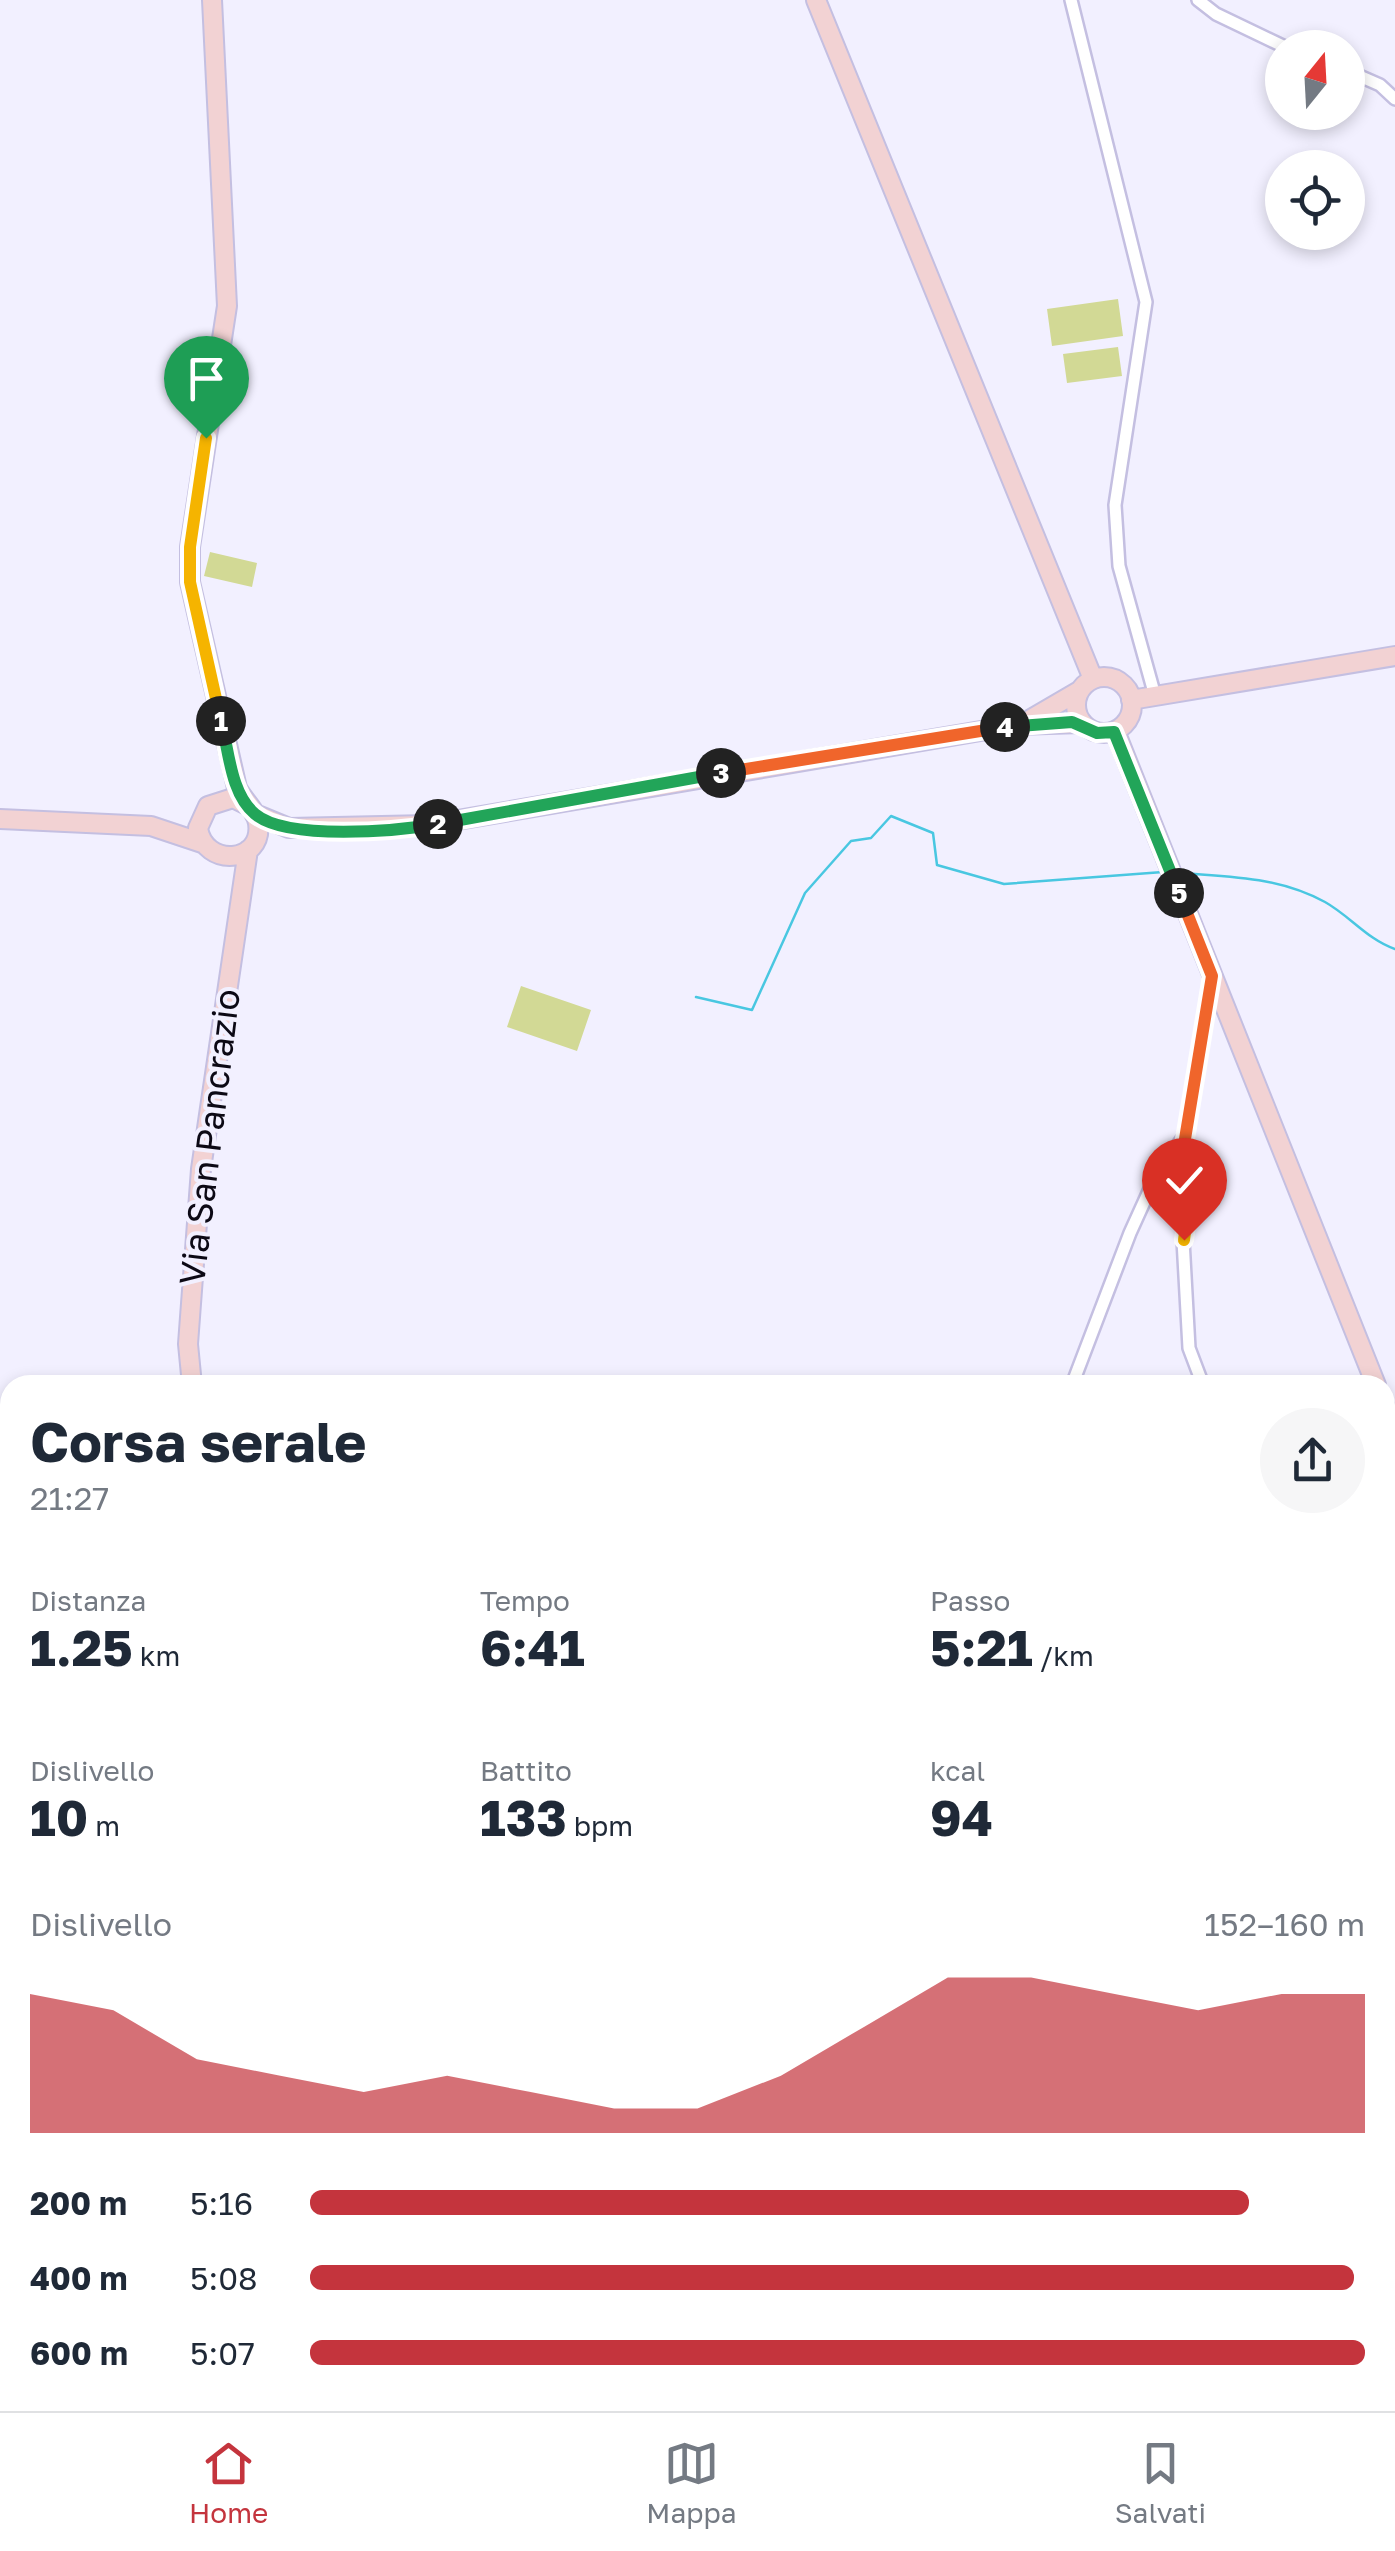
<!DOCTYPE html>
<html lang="it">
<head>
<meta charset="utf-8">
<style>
  body { margin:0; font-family:"Golos Text",sans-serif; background:#f6f6f7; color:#1f2937; height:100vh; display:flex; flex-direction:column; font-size:38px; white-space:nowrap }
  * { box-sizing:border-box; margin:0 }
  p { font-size:32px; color:#747a83 }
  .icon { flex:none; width:55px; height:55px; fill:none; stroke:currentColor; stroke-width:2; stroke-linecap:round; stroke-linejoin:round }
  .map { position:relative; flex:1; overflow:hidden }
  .panel { position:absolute; left:0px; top:1375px; width:1395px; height:1038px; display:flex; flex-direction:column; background:#fff; border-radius:30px 30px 0 0; box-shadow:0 5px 15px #0003 }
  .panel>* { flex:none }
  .needle { width:65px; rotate:18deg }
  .buttons { position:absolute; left:1265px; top:30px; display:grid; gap:20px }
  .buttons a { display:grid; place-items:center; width:100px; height:100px; border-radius:50%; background:#fff; box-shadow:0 5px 15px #0003; font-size:50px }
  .pin { position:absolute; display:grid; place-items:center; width:85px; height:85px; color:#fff; margin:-102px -42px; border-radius:50% 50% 50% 0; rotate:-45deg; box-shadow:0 0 10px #0007 }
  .pin .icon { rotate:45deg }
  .km { position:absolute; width:50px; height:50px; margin:-25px; border-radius:50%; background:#222; color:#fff; font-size:28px; line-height:50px; text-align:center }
  .round { display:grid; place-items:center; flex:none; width:105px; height:105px; border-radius:52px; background:#f6f6f7 }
  .head { display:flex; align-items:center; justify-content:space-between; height:170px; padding:0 30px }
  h1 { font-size:55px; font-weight:700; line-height:75px }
  .figures { display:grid; grid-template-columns:repeat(3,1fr); gap:15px; height:170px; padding:10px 30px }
  .figures div { display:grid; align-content:center }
  .figures b { font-size:50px; font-weight:700 }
  .figures small { font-size:28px; font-weight:400 }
  .figures p { font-size:28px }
  .chart { height:280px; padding:20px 30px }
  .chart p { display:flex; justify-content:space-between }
  .chart svg { width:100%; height:180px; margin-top:10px; fill:#c4343d; opacity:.7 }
  ul { padding:0 30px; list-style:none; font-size:32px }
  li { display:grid; grid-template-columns:160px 120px 1fr; align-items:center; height:75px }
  li i { height:25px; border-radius:12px; background:#c4343d }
  .menu { display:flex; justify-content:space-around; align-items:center; height:140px; border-top:2px solid #e0e1e3; background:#fff; font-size:28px; color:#747a83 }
  .menu a { display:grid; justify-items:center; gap:5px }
  .menu .current { color:#c4343d }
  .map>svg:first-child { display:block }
  .garden { fill:#d2d995 }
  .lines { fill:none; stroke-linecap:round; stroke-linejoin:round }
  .stream { stroke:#49c7e1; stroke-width:2.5 }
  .street-casing { stroke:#c4bfe1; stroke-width:16 }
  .secondary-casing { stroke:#c4bfe1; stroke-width:22 }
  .street { stroke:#fff; stroke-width:11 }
  .secondary { stroke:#f2d2d3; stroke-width:18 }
  .split-1-casing { stroke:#fff; stroke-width:20 }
  .split-2-casing { stroke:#fff; stroke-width:20 }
  .split-3-casing { stroke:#fff; stroke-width:20 }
  .split-4-casing { stroke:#fff; stroke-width:20 }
  .split-5-casing { stroke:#fff; stroke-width:20 }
  .split-6-casing { stroke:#fff; stroke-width:20 }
  .split-7-casing { stroke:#fff; stroke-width:20 }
  .split-1 { stroke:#f5b400; stroke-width:12 }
  .split-2 { stroke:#22a559; stroke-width:12 }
  .split-3 { stroke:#22a559; stroke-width:12 }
  .split-4 { stroke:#f0652b; stroke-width:12 }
  .split-5 { stroke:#22a559; stroke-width:12 }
  .split-6 { stroke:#f0652b; stroke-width:12 }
  .split-7 { stroke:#f5b400; stroke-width:12 }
  .labels { text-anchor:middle; stroke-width:8; stroke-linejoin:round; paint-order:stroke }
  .street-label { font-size:35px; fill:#0c0915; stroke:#f2f0ff }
</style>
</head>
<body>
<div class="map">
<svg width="1395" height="2411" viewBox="0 0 1395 2411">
  <rect width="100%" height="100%" fill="#f2f0ff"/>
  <path class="garden" d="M1118,299L1123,336L1052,346L1047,309Z
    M1118,347L1122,376L1067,383L1063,354Z
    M210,552L257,563L252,587L204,576Z
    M521,986L591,1010L577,1051L507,1027Z"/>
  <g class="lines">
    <path class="stream" d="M1182,873C1233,877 1279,877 1325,902C1350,916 1368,940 1395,949
      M696,997L752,1010L805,893L851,841L871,838L891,816L933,833L937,865L1004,884L1163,872"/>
    <g class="street-casing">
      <path id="street" d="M1071,0L1146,302L1115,505L1119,566L1155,696
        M1198,0L1216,14L1287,48
        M1348,71L1380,85L1395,99
        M1072,1385L1130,1233L1154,1180L1182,1139
        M1203,1385L1189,1348L1183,1240L1191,1188L1183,1145L1212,980
        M0,1632H10
        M1385,1690L1395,1688
        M1385,1968L1395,1989"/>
    </g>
    <g class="secondary-casing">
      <path id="secondary" d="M212,0L227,306L190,547V582L237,788C243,800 256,810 258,823C264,864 204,868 198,828L208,806L233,798L249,806
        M816,0L1093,679
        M1076 705a28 28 0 1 1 56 0a28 28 0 1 1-56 0Z
        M1131,700L1395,656
        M1031,719L1079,691
        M1115,731L1376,1385
        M255,814L289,828L428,825L1016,725L1082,723
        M0,819L151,826L202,843
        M192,1385L188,1344L201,1169L248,850
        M1385,1407L1395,1432
        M97,2411L99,2402"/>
    </g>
    <use href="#street" class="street"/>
    <use href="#secondary" class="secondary"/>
  </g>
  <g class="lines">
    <g class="split-1-casing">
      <path id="split-1" d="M206,438L190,547V582L221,721"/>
    </g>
    <g class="split-2-casing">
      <path id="split-2" d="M221,721C229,750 230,793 255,814C287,841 398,831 438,824"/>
    </g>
    <g class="split-3-casing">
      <path id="split-3" d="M438,824L721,773"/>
    </g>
    <g class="split-4-casing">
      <path id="split-4" d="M721,773L1005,727"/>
    </g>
    <g class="split-5-casing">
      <path id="split-5" d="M1005,727L1072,722L1097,733L1114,732L1179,893"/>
    </g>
    <g class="split-6-casing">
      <path id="split-6" d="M1179,893L1212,976L1184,1145L1188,1172"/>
    </g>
    <g class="split-7-casing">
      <path id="split-7" d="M1184,1240L1191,1188L1188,1172"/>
    </g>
    <use href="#split-1" class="split-1"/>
    <use href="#split-2" class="split-2"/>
    <use href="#split-3" class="split-3"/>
    <use href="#split-4" class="split-4"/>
    <use href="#split-5" class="split-5"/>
    <use href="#split-6" class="split-6"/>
    <use href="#split-7" class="split-7"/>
  </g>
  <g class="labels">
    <g class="street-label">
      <text transform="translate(210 1137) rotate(-83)" y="12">Via San Pancrazio</text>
    </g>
  </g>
</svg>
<div class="buttons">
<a><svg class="needle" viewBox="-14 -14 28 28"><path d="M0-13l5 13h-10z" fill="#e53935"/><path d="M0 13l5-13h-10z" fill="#747a83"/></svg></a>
<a><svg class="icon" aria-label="locate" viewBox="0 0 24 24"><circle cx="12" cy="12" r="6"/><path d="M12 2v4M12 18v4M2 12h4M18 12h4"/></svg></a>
</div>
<div class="pin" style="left:206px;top:438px;background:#1e9e55"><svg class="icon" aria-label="arrive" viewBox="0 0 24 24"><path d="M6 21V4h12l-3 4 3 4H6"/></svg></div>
<div class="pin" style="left:1184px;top:1240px;background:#d93025"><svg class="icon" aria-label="check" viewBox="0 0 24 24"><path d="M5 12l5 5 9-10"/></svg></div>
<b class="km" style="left:221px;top:721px">1</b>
<b class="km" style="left:438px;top:824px">2</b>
<b class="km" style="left:721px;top:773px">3</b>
<b class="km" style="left:1005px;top:727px">4</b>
<b class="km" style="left:1179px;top:893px">5</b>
<section class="panel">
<div class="head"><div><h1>Corsa serale</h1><p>21:27</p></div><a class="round"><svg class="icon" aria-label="share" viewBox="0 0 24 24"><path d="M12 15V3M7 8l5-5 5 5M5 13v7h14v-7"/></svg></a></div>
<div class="figures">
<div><p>Distanza</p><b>1.25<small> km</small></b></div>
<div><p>Tempo</p><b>6:41</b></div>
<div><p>Passo</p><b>5:21<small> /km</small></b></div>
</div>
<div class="figures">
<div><p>Dislivello</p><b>10<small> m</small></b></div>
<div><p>Battito</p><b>133<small> bpm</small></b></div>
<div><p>kcal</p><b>94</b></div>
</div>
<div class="chart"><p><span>Dislivello</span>152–160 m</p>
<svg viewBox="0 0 160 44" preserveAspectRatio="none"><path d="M0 44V10L10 14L20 26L30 30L40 34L50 30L60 34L70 38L80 38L90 30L100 18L110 6L120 6L130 10L140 14L150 10L160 10V44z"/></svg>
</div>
<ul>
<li><b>200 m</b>5:16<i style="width:89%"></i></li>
<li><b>400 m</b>5:08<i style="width:99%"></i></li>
<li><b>600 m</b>5:07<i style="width:100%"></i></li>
</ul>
</section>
</div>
<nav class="menu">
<a class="current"><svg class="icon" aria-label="home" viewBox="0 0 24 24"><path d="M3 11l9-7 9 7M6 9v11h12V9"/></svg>Home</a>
<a><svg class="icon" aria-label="map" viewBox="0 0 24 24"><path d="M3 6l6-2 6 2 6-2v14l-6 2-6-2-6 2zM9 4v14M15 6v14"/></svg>Mappa</a>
<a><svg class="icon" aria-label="saved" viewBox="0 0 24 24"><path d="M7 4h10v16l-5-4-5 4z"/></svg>Salvati</a>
</nav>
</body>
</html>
